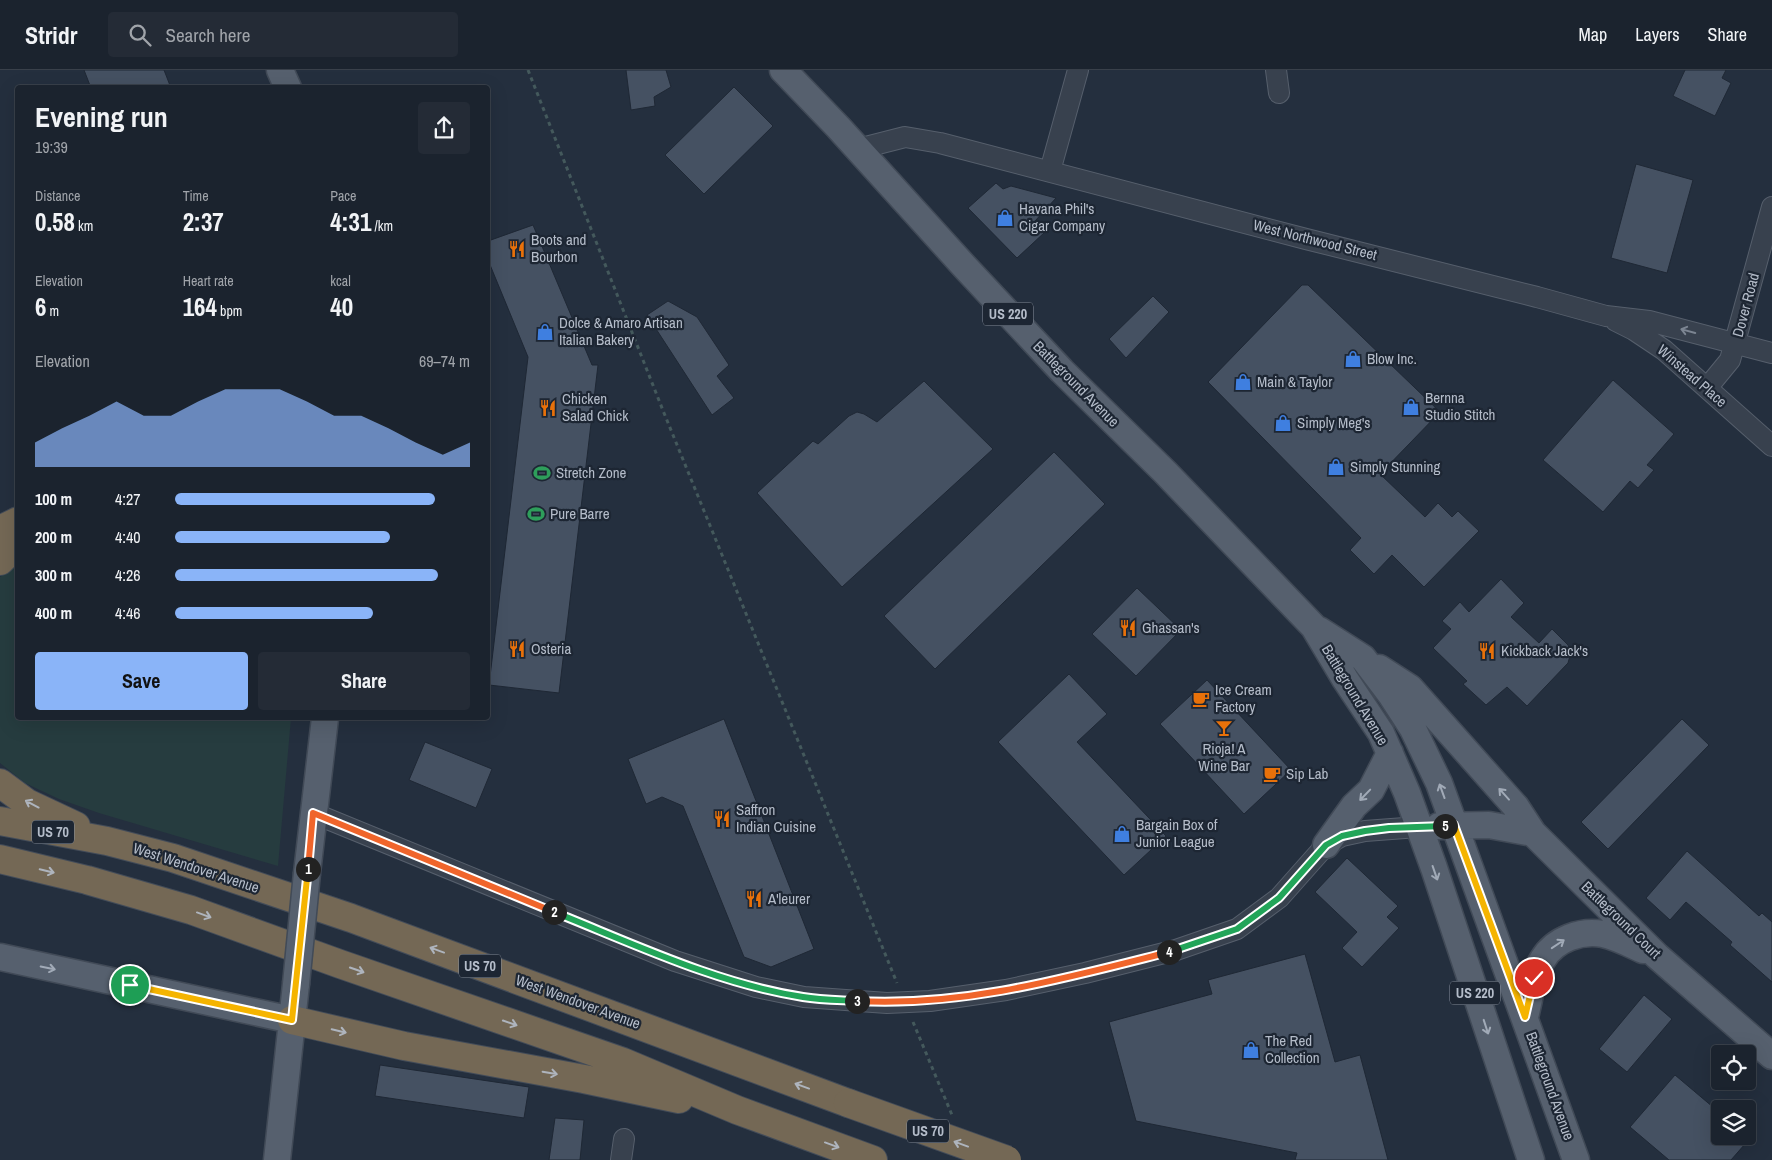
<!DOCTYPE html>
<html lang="en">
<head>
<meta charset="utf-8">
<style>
  body { margin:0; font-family:"Archivo Narrow",sans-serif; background:#242b36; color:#f1f3f6; height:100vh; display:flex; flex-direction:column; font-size:19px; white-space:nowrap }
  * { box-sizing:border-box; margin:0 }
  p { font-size:16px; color:#a0a4aa }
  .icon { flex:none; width:28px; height:28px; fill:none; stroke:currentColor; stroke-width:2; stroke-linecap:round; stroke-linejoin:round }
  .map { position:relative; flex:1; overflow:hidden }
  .drawer { position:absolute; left:15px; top:15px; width:475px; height:635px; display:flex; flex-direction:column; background:#1b232e; border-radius:5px; box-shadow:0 5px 20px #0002,0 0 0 1px #39404a }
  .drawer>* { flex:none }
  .tools { position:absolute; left:1711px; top:975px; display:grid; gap:10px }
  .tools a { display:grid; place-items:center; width:45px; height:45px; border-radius:5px; background:#1b232e; box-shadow:0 5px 20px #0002,0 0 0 1px #39404a; font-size:25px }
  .pin { position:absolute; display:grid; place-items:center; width:42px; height:42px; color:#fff; margin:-21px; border:2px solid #fff; border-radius:50%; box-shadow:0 1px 5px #0007 }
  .km { position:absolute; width:25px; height:25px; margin:-12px; border-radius:50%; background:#222; color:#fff; font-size:14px; line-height:25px; text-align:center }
  .round { display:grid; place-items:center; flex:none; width:52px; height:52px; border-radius:5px; background:#242b36 }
  .headline { display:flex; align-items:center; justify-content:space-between; height:85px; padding:0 20px }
  h1 { font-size:28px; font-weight:700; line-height:38px }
  .figures { display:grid; grid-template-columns:repeat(3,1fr); gap:8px; height:85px; padding:5px 20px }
  .figures div { display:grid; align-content:center }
  .figures b { font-size:25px; font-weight:700 }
  .figures small { font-size:14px; font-weight:400 }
  .figures p { font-size:14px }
  .chart { height:140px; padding:10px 20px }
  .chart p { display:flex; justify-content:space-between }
  .chart svg { width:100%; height:90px; margin-top:5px; fill:#8ab4f8; opacity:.7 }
  .action { display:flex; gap:10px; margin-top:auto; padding:10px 20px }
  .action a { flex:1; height:58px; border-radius:5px; background:#8ab4f8; color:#111; font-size:20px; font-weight:700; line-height:58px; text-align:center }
  .action a+a { background:#242b36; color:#f1f3f6 }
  ul { padding:0 20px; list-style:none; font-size:16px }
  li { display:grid; grid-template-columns:80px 60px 1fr; align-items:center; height:38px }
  li i { height:12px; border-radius:6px; background:#8ab4f8 }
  header { display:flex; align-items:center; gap:30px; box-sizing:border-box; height:70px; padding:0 25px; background:#1b232e; border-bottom:1px solid #39404a }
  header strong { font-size:24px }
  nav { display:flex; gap:28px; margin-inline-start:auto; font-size:18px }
  .search { width:350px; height:45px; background:#242b36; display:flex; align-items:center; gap:12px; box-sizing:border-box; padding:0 18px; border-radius:5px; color:#a0a4aa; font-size:19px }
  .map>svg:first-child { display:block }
  .green { fill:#263c3f }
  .building { fill:#455162; stroke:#1f2835 }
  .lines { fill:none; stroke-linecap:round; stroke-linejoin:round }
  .minor-casing { stroke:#565f6c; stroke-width:22 }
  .major-casing { stroke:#414a57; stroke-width:29 }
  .highway-casing { stroke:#434c59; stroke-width:30 }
  .path { stroke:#44595c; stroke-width:3; stroke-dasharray:4 4; stroke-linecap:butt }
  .minor { stroke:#38414e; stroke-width:20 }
  .major { stroke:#56606e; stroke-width:26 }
  .highway { stroke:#746855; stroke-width:28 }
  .major-bridge-casing { stroke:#414a57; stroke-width:29; stroke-linecap:butt }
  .highway-bridge-casing { stroke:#434c59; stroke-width:30; stroke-linecap:butt }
  .major-bridge { stroke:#56606e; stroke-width:26 }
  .highway-bridge { stroke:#746855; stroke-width:28 }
  .oneway { stroke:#7c8592 }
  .oneway2 { stroke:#a1aab7 }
  .oneway3 { stroke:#aeb4bd }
  .split-1-casing { stroke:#fff; stroke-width:10 }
  .split-2-casing { stroke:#fff; stroke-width:10 }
  .split-3-casing { stroke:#fff; stroke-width:10 }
  .split-4-casing { stroke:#fff; stroke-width:10 }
  .split-5-casing { stroke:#fff; stroke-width:10 }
  .split-6-casing { stroke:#fff; stroke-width:10 }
  .split-1 { stroke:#f5b400; stroke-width:6 }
  .split-2 { stroke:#f0652b; stroke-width:6 }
  .split-3 { stroke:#22a559; stroke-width:6 }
  .split-4 { stroke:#f0652b; stroke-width:6 }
  .split-5 { stroke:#22a559; stroke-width:6 }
  .split-6 { stroke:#f5b400; stroke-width:6 }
  .labels { text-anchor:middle; stroke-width:4.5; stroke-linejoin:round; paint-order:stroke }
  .shield { fill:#1d2633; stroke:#878f9c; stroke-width:1 }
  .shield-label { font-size:14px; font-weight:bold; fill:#b4bcc9 }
  .poi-label { font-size:15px; fill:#b4bcc9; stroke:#1d2633; text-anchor:start }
  .street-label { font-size:15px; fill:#b4bcc9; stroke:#1d2633 }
</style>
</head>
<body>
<header>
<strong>Stridr</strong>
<div class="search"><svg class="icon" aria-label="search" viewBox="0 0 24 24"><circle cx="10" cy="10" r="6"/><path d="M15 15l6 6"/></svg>Search here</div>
<nav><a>Map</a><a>Layers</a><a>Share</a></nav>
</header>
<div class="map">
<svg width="1772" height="1090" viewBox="0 0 1772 1090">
  <rect width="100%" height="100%" fill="#242f3e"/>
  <path class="green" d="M17,492L18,648H291L278,796L99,743L59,729L25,713L0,693V507Z"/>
  <path class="building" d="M84,0H164L171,18H91Z
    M626,0H666L671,17L654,27L655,36L631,40Z
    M1685,0H1726L1722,8L1731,13L1715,46L1673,26Z
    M734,17L773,56L704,124L665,85Z
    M1636,94L1693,110L1667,203L1611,188Z
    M996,113L1003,119L1011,116L1056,128L1035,151L1045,162L1017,188L968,138Z
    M533,155L592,295H598L559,623L489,615L528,287L488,190V171Z
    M1302,215H1308L1440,342L1380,404L1425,447L1438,433L1452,447L1458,441L1479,461L1424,517L1392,485L1374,504L1350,480L1361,468L1208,312Z
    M1153,226L1169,242L1126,288L1109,269Z
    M668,231L697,247L729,295L717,306L734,328L712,345L647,245Z
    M1613,310L1674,364L1647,395L1654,400L1638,418L1630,411L1603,442L1543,390Z
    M924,311L993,379L842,517L757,423L813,371L818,374L849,346L857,342L864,344L877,352Z
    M1054,382L1105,434L935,599L884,546Z
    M1501,509L1524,533L1511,547L1539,573L1552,559L1568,575L1571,582L1568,593L1527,636L1507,617L1486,635L1463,614L1467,611L1433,578L1451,559L1442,551L1460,532L1469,542Z
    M1137,518L1181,560L1136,606L1092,564Z
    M1069,604L1107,644L1077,672L1166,766L1124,805L998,672Z
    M1207,610L1291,700L1244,744L1160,654Z
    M724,649L814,879L771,897L744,887L683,736L662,727L646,734L628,689Z
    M1682,649L1709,675L1608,779L1581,752Z
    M425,672L492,699L476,738L409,710Z
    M1687,781L1759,846L1762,843L1772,852V912L1730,875L1732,872L1686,832L1670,850L1646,828Z
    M1347,788L1398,836L1387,847L1399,858L1362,897L1342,878L1357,862L1315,822Z
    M1305,884L1335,992L1360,985L1388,1090H1295L1297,1083L1136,1051L1109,952L1212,924L1208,910Z
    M1644,925L1672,949L1627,1002L1599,979Z
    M380,995L529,1017L524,1048L375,1026Z
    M1675,1005L1720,1043V1066H1752L1731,1090H1669L1630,1057Z
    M555,1048L584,1050L580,1090H549Z"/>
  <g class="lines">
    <g class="minor-casing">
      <path id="minor" d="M1276,0L1279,23
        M858,79L905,67L940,73L1306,169L1537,227L1606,246L1649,251L1772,283
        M1050,101L1078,0
        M1616,251L1634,260L1664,280L1772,376
        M1707,318L1730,290L1772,137
        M313,743L675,891L756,917L804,927L887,933L930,931L1006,920L1085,903L1176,880L1237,859L1279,828L1326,775L1342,766L1365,761L1418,757
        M621,1090L624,1069"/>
    </g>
    <g class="major-casing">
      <path id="major" d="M280,0L288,18
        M783,0L838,57L964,196L1062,301L1165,402L1314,557L1345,609L1381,663L1407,723L1434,798L1531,1090
        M1319,560L1363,588L1391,625L1413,659L1439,713L1576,1090
        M1379,598L1410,618L1516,737L1533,763
        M1439,756L1489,755L1533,763L1657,886L1772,986
        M1326,775L1354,736L1371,720L1390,683
        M307,803L325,648
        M0,887L292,950
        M1525,947C1530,928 1532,905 1543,889C1555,869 1581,860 1603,864C1617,867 1630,874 1643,880
        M277,1090L296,914"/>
    </g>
    <g class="highway-casing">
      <path id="highway" d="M0,460L18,451
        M0,491L6,485L18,479
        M0,713L27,733L76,756
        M0,751L107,771L173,788L351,848L848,1033
        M0,789L87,810L191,840L340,894L623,992L737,1040L873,1090
        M292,950L404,976L584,1009L679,1029"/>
    </g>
    <path class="path" d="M528,0L664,343L897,913
      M913,952L952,1045"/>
    <use href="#minor" class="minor"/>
    <use href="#major" class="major"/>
    <use href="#highway" class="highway"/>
    <g class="major-bridge-casing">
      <path id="major-bridge" d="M296,914L307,803"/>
    </g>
    <g class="highway-bridge-casing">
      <path id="highway-bridge" d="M848,1033L1007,1090"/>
    </g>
    <use href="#major-bridge" class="major-bridge"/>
    <use href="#highway-bridge" class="highway-bridge"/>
  </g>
  <defs><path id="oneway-shaft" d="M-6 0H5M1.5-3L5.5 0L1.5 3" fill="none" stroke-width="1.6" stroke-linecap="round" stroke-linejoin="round" transform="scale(1.25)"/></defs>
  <use class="oneway" href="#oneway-shaft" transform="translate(1688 261) rotate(-165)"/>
  <g class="oneway2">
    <use href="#oneway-shaft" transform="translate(1442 721) rotate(-110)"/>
    <use href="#oneway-shaft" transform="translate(1504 724) rotate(-132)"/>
    <use href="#oneway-shaft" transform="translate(1365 725) rotate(134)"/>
    <use href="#oneway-shaft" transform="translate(1435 803) rotate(71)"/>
    <use href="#oneway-shaft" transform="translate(1558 874) rotate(-34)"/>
    <use href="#oneway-shaft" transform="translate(48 898) rotate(12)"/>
    <use href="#oneway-shaft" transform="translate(1486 957) rotate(72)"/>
  </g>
  <g class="oneway3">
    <use href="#oneway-shaft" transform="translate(32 734) rotate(-152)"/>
    <use href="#oneway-shaft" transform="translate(47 801) rotate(13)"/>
    <use href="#oneway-shaft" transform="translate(204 845) rotate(20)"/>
    <use href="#oneway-shaft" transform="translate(437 880) rotate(-160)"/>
    <use href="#oneway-shaft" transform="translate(357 900) rotate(19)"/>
    <use href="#oneway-shaft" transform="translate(510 953) rotate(19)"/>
    <use href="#oneway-shaft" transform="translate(339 961) rotate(13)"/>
    <use href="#oneway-shaft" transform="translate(550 1003) rotate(10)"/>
    <use href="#oneway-shaft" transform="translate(802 1016) rotate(-160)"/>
    <use href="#oneway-shaft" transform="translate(961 1074) rotate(-160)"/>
    <use href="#oneway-shaft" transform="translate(832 1075) rotate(20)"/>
  </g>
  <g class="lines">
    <g class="split-1-casing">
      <path id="split-1" d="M130,915L292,950L308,799"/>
    </g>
    <g class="split-2-casing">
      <path id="split-2" d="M308,799L313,743L554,842"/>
    </g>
    <g class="split-3-casing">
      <path id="split-3" d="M554,842C634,874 718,914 803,927C821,930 839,930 857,931"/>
    </g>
    <g class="split-4-casing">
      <path id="split-4" d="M857,931C963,937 1066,908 1169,882"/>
    </g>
    <g class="split-5-casing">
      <path id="split-5" d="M1169,882L1237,859L1279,828L1326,775L1342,766L1365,761L1389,758L1445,756"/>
    </g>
    <g class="split-6-casing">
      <path id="split-6" d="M1445,756L1454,755L1525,947L1534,908"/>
    </g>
    <use href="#split-1" class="split-1"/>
    <use href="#split-2" class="split-2"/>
    <use href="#split-3" class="split-3"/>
    <use href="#split-4" class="split-4"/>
    <use href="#split-5" class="split-5"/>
    <use href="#split-6" class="split-6"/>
  </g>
  <defs>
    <g id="shop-bare" transform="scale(1.35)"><path d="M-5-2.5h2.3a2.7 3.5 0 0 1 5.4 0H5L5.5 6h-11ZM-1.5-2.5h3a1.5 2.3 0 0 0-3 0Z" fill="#3f7fe0" stroke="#1d2633" stroke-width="2.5" paint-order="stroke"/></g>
    <g id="restaurant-bare" transform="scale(1.35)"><path d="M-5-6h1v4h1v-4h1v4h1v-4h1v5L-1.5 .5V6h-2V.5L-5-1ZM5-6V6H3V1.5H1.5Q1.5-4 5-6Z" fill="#e8710a" stroke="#1d2633" stroke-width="2.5" paint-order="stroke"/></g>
    <g id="stadium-bare" transform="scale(1.35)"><path d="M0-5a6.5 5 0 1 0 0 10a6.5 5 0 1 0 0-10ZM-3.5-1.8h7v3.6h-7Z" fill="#2e9e5b" stroke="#1d2633" stroke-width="2.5" paint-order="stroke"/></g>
    <g id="cafe-bare" transform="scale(1.35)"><path d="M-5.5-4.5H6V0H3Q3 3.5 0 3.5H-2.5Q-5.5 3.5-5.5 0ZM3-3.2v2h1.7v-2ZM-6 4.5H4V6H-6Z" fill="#e8710a" stroke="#1d2633" stroke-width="2.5" paint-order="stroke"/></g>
    <g id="bar-bare" transform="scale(1.35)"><path d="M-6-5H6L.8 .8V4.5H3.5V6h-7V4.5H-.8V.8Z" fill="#e8710a" stroke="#1d2633" stroke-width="2.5" paint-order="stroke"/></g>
  </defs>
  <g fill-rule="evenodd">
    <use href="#shop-bare" x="1005" y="148"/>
    <use href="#restaurant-bare" x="517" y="179"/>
    <use href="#shop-bare" x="545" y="262"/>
    <use href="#shop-bare" x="1353" y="289"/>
    <use href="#shop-bare" x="1243" y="312"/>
    <use href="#shop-bare" x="1411" y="337"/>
    <use href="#restaurant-bare" x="548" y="338"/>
    <use href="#shop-bare" x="1283" y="353"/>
    <use href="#shop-bare" x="1336" y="397"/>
    <use href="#stadium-bare" x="542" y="403"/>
    <use href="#stadium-bare" x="536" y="444"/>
    <use href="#restaurant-bare" x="1128" y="558"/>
    <use href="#restaurant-bare" x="517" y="579"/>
    <use href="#restaurant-bare" x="1487" y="581"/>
    <use href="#cafe-bare" x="1201" y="629"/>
    <use href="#bar-bare" x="1224" y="658"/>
    <use href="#cafe-bare" x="1272" y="704"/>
    <use href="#restaurant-bare" x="722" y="749"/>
    <use href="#shop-bare" x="1122" y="764"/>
    <use href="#restaurant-bare" x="754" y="829"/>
    <use href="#shop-bare" x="1251" y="980"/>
  </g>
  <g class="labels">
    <g class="shield">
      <rect x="983" y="232.5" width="50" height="23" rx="4"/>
      <rect x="32" y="750.5" width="42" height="23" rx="4"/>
      <rect x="459" y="884.5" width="42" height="23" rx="4"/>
      <rect x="1450" y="911.5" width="50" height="23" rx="4"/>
      <rect x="907" y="1049.5" width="42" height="23" rx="4"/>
    </g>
    <g class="shield-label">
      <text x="1008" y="249">US 220</text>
      <text x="53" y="767">US 70</text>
      <text x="480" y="901">US 70</text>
      <text x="1475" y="928">US 220</text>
      <text x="928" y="1066">US 70</text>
    </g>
    <g class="poi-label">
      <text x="1019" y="144">Havana Phil's<tspan x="1019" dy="17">Cigar Company</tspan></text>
      <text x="531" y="175">Boots and<tspan x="531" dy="17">Bourbon</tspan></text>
      <text x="559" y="258">Dolce &amp; Amaro Artisan<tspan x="559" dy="17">Italian Bakery</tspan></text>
      <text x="1367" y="294">Blow Inc.</text>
      <text x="1257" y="317">Main &amp; Taylor</text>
      <text x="1425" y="333">Bernna<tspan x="1425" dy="17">Studio Stitch</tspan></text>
      <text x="562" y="334">Chicken<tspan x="562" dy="17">Salad Chick</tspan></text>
      <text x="1297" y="358">Simply Meg's</text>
      <text x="1350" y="402">Simply Stunning</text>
      <text x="556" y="408">Stretch Zone</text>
      <text x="550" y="449">Pure Barre</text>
      <text x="1142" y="563">Ghassan's</text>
      <text x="531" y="584">Osteria</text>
      <text x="1501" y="586">Kickback Jack's</text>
      <text x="1215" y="625">Ice Cream<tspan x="1215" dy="17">Factory</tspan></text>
      <text x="1224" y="684" text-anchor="middle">Rioja! A<tspan x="1224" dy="17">Wine Bar</tspan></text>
      <text x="1286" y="709">Sip Lab</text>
      <text x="736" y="745">Saffron<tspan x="736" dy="17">Indian Cuisine</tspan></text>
      <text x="1136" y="760">Bargain Box of<tspan x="1136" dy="17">Junior League</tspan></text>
      <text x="768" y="834">A'leurer</text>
      <text x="1265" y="976">The Red<tspan x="1265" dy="17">Collection</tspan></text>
    </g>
    <g class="street-label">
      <text transform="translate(1315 170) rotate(14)" y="5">West Northwood Street</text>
      <text transform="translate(1746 235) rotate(-75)" y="5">Dover Road</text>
      <text transform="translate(1692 306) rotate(41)" y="5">Winstead Place</text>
      <text transform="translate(1076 314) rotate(45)" y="5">Battleground Avenue</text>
      <text transform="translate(1355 625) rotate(59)" y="5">Battleground Avenue</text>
      <text transform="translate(196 798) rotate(18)" y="5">West Wendover Avenue</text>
      <text transform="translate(1621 850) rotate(44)" y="5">Battleground Court</text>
      <text transform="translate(578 932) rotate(20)" y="5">West Wendover Avenue</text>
      <text transform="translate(1550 1016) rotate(70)" y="5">Battleground Avenue</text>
    </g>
  </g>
</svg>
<div class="tools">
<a><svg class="icon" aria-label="locate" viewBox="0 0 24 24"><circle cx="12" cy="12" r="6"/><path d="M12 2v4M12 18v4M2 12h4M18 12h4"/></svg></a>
<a><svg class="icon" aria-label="layers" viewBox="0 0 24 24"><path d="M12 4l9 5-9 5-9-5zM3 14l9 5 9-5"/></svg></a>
</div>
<div class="pin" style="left:130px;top:915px;background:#1e9e55"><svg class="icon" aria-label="arrive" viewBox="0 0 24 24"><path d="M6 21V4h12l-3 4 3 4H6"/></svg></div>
<div class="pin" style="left:1534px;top:908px;background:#d93025"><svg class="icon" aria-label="check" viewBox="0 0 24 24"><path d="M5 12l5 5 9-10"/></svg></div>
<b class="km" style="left:308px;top:799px">1</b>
<b class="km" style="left:554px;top:842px">2</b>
<b class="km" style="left:857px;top:931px">3</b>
<b class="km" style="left:1169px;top:882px">4</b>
<b class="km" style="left:1445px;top:756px">5</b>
<section class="drawer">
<div class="headline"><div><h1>Evening run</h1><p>19:39</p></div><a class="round"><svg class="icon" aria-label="share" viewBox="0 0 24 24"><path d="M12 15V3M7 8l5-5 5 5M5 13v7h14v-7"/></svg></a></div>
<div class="figures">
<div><p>Distance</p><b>0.58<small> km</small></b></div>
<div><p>Time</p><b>2:37</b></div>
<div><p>Pace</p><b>4:31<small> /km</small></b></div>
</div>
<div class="figures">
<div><p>Elevation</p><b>6<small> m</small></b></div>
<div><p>Heart rate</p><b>164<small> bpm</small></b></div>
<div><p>kcal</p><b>40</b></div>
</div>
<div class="chart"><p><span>Elevation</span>69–74 m</p>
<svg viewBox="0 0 160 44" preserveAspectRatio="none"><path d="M0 44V32L10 25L20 19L30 12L40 19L50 19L60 12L70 6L80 6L90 6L100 12L110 19L120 19L130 25L140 32L150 38L160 32V44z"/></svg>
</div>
<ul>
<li><b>100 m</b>4:27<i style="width:88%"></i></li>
<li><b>200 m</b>4:40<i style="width:73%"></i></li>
<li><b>300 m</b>4:26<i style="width:89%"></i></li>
<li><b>400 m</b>4:46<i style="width:67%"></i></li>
</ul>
<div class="action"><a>Save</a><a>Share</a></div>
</section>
</div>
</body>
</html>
